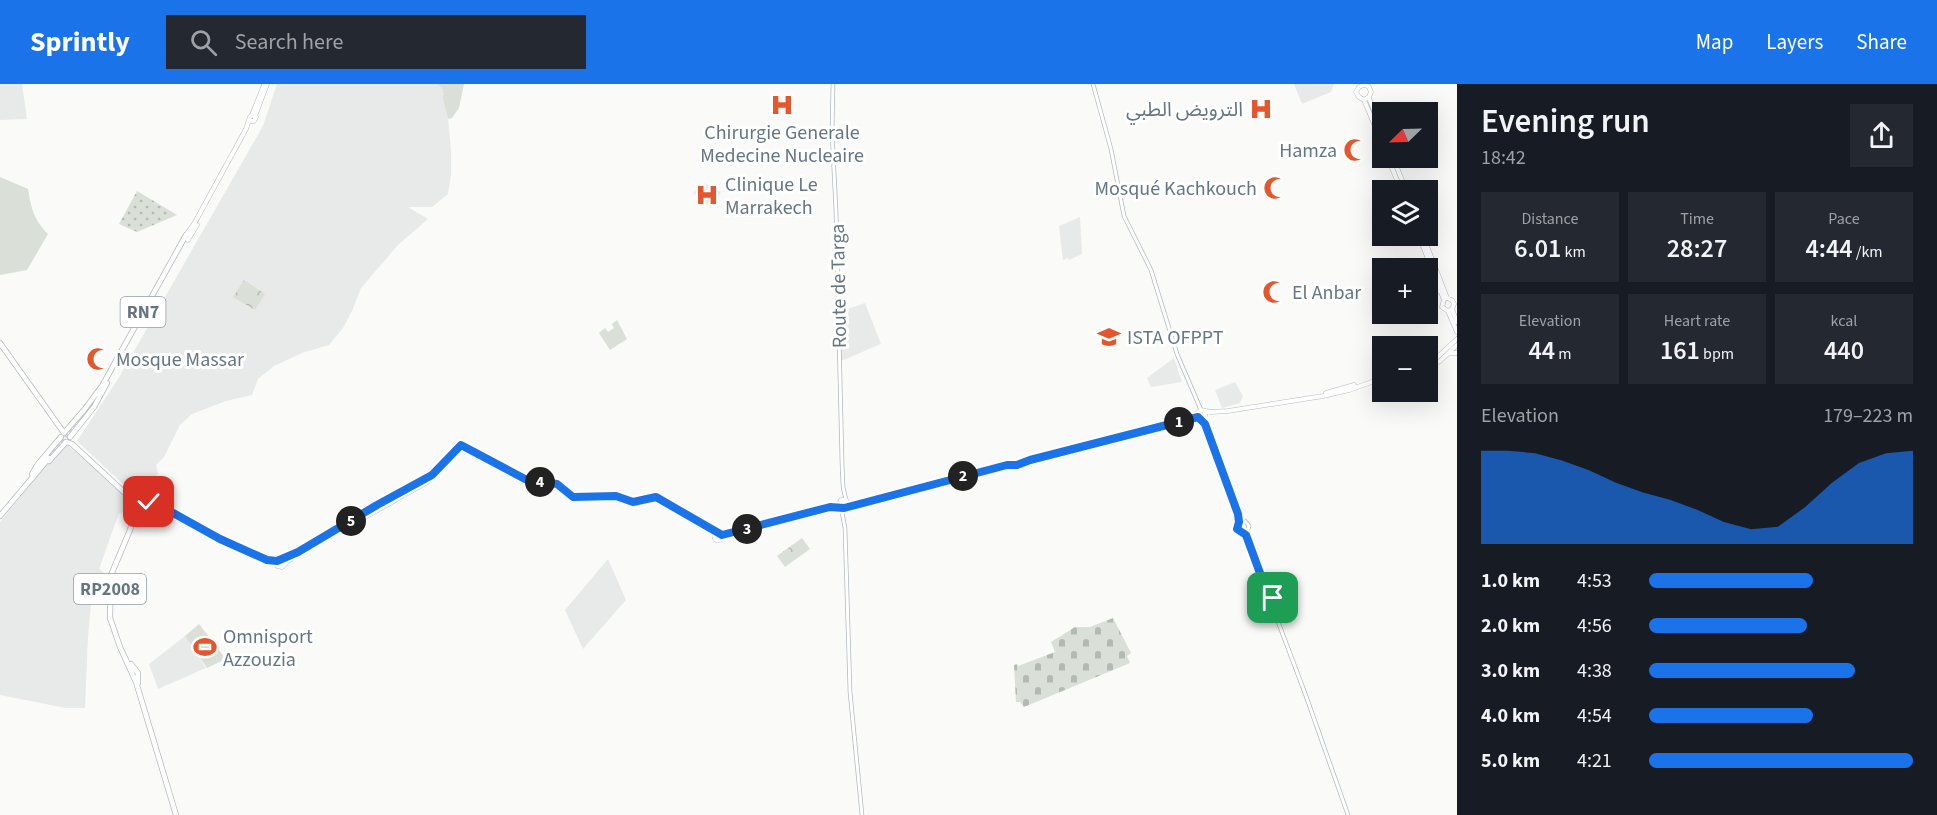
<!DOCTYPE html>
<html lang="en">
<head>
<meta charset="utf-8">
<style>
  body { margin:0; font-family:"Source Sans 3","Noto Sans Arabic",sans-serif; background:#242831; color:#f1f3f6; height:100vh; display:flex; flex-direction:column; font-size:22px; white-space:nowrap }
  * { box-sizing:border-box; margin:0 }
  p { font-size:20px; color:#9ea1a6 }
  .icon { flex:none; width:33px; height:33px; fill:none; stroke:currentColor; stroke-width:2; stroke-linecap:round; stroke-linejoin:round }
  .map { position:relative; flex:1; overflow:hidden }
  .details { display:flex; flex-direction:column; background:#171b24; width:480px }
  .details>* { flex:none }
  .needle { width:39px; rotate:247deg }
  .controls { position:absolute; left:1372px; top:18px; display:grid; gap:12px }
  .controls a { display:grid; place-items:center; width:66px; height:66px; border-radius:0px; background:#171b24; box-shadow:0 6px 24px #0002; font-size:30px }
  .pin { position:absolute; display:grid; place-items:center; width:51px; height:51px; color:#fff; margin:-26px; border-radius:12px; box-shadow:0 3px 9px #0006 }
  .km { position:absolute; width:30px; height:30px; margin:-15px; border-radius:50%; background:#222; color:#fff; font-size:16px; line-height:30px; text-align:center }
  .round { display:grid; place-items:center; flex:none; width:63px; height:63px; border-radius:0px; background:#242831 }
  .summary { display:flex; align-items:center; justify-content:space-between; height:102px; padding:0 24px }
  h1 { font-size:33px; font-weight:600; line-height:45px }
  .stats { display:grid; grid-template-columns:repeat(3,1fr); gap:9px; height:102px; padding:6px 24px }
  .stats div { display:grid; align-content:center; border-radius:0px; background:#242831; text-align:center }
  .stats b { font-size:26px; font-weight:600 }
  .stats small { font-size:16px; font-weight:400 }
  .stats p { font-size:16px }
  .chart { height:168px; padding:12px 24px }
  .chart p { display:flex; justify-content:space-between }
  .chart svg { width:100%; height:108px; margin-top:6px; fill:#1a73e8; opacity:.7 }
  ul { padding:0 24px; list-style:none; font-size:20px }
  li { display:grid; grid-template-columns:96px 72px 1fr; align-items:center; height:45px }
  li i { height:15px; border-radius:8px; background:#1a73e8 }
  header { display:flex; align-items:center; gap:36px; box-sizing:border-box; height:84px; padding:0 30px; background:#1a73e8; color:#fff }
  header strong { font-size:28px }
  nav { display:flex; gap:33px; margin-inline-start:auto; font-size:21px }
  .search { width:420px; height:54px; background:#242831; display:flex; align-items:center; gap:15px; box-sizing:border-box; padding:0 21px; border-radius:0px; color:#9ea1a6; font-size:22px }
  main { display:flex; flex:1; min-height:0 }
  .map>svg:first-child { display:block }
  .built { fill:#e8e9e9 }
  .grass { fill:#dadfd7 }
  .forest { fill:url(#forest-crowns) }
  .cemetery { fill:url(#cemetery-stones) }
  .park { fill:url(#park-dots) }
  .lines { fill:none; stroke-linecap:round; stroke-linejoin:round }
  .primary-tunnel { stroke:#d5d9db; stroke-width:4; stroke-dasharray:4 2; stroke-linecap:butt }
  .trunk-tunnel { stroke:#d5d9db; stroke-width:4.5; stroke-dasharray:4.5 2; stroke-linecap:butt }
  .secondary-casing { stroke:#b3babf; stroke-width:4.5 }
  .primary-casing { stroke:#b5babe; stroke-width:5 }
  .trunk-casing { stroke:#b4b9bd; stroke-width:6 }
  .secondary { stroke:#fff; stroke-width:3 }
  .primary { stroke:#fff; stroke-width:4 }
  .trunk { stroke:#fff; stroke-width:4.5 }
  .route-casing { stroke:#fff; stroke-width:12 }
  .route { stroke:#1a73e8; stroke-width:8 }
  .labels { text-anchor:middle; stroke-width:6; stroke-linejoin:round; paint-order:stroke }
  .shield { fill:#fff; stroke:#939fa8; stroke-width:1.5 }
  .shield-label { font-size:18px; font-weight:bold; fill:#657683 }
  .poi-label { font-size:20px; fill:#657683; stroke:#fff; text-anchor:start }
  .street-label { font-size:20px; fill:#657683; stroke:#fff }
</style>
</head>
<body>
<header>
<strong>Sprintly</strong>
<div class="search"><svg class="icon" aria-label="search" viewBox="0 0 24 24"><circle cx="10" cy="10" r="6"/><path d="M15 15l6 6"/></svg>Search here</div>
<nav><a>Map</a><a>Layers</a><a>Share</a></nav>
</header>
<main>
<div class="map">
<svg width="1457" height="731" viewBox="0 0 1457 731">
  <defs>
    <pattern id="forest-crowns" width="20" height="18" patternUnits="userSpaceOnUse" patternTransform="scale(1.5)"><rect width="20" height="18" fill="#dadfd7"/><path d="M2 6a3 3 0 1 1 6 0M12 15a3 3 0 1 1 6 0" fill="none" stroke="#b4b9b4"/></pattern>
    <pattern id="cemetery-stones" width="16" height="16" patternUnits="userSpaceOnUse" patternTransform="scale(1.5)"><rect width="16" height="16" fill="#dadfd7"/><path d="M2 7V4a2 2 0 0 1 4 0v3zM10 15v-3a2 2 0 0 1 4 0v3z" fill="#b4b9b4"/></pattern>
    <pattern id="park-dots" width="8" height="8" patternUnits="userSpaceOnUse" patternTransform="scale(1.5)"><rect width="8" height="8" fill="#dadfd7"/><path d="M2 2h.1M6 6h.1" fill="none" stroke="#b4b9b4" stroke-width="1.8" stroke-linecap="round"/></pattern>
  </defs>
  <rect width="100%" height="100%" fill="#fafaf8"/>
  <path class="built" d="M0,0H22L27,35L0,36Z
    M277,0H437L442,4L444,11L442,13L448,35L451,65V91L448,110L432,123H408L428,135L398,161L361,204L352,227L343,244L329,261L302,269L274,282L258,295L252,311L226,317L192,330L180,341L164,373L156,381L158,390L137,413L77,357L118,295L263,42Z
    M1294,0H1334L1331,8L1302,20Z
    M704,99L721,108L711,124L693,109Z
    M1080,133L1082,170L1069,176L1068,174L1063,176L1059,142Z
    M865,219L881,260L841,277L839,228Z
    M1174,274L1182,298L1151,303L1147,294Z
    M1235,298L1243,312L1240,319L1222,324L1215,306Z
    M67,361L130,413L121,430L119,429L99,485L108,492V501L89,511L91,520L88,553L85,624H66L0,611V438L61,363Z
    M608,475L626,516L583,565L565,526Z
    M185,552L206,584L158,605L149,580Z"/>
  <path class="grass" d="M437,0H464L459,24L452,34L448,35L442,12L444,11L442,4Z
    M0,93L28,105C31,124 34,136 48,150L27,186L0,191Z
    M617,236L627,255L610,266L599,249L605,244L608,248L614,244L612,240Z
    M199,540L226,575L207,584L185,552Z"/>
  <path class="forest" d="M244,196L265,210L255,226L233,213Z
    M802,454L810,465L785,483L777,472Z"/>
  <path class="cemetery" d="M1113,534L1131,569L1127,572L1130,579L1024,623L1020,618H1016L1014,581L1017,580L1018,582L1055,568L1051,558L1075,543H1090Z"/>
  <path class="park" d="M137,107L177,131L137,148L119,140Z"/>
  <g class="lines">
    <path class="primary-tunnel" d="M1456,259L1457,258"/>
    <path class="trunk-tunnel" d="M48,373L91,320"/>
    <g class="secondary-casing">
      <path id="secondary" d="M833,0L832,48L836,127L842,378L843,403L846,416
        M1093,0L1111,65L1124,132L1151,186L1177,270L1201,326
        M1118,100L1116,103L1120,112
        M1204,333L1238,430L1241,437H1245L1249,442L1246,451L1264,505
        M841,423L845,444L850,608L862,731
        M1239,435L1237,445L1245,450
        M1265,501L1273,509V514L1268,516
        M1266,504L1262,508V511L1264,515L1268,516
        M1271,515V519L1306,612L1348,731"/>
    </g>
    <g class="primary-casing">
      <path id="primary" d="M1364,0L1369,3L1371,8L1369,13L1364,16L1359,13L1356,8L1359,3L1364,1
        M1369,14L1383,49
        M1364,16L1383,61
        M252,31L264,1
        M255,32L267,0
        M1388,74L1401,106
        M1393,74L1406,106
        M186,151L194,140L246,45L250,33L253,31L256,33L254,37H250
        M1419,152L1444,216
        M1423,152L1447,214
        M188,156L197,141
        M1431,211L1437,208L1438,203
        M1447,214L1452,216L1454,220L1452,225L1448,227
        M1444,216L1442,223L1448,227L1457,248
        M1452,225L1457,238
        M1451,269H1457
        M1430,280L1457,255
        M1428,283L1440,277L1457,261
        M1326,309L1354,301
        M1188,335L1201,326L1211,328L1228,327L1323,312L1349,306L1383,294
        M461,361L525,395L557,400L573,413L615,412L633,418L656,413L720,450
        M1018,380L1188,335L1203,334L1205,332V328
        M150,411L155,419
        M142,417H149L157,420L211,451L276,480
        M847,423L846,416H841L840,421L844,424L1007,381L1014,378
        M714.5 453a3.5 3.5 0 1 1 7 0a3.5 3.5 0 1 1-7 0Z
        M722,454L830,423L839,419
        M282,476L377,421L432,391L452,369
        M277,477V482L282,483L288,477L310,464L429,397L443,384L461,361"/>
    </g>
    <g class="trunk-casing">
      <path id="trunk" d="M0,259L64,349
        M64,349L84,326L102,302L186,151
        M70,353L94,323L107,299
        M67,358L72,360L125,409L136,421
        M49,377L66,358
        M32,390L38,380L61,353
        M135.5 420a3.5 3.5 0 1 1 7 0a3.5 3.5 0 1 1-7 0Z
        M137,422L130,446L111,491L110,534L120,563L136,598L176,731
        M0,432L49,374
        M131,580L138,589V599"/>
    </g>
    <use href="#secondary" class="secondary"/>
    <use href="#primary" class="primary"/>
    <use href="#trunk" class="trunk"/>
  </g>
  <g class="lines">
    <g class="route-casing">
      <path id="route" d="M149,418L157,420L220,455L267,476L277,477L298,468L377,421L432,391L461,361L525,395L557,400L573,413L616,412L633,418L656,413L722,451L830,423L844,424L1007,381H1017L1030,376L1198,333L1205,340L1238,430L1239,438L1237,445L1246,451L1264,500L1274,508L1273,514"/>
    </g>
    <use href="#route" class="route"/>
  </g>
  <defs>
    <g id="hospital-bare" transform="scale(1.8)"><path d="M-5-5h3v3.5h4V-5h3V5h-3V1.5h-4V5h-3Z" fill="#e4572e" stroke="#fff" stroke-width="2.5" paint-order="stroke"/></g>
    <g id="mosque-bare" transform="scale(1.8)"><path d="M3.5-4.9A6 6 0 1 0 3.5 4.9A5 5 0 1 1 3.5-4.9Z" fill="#e4572e" stroke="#fff" stroke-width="2.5" paint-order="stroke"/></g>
    <g id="university-bare" transform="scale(1.8)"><path d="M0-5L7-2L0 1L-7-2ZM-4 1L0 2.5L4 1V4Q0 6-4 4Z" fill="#e4572e" stroke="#fff" stroke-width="2.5" paint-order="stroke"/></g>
    <g id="stadium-bare" transform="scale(1.8)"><path d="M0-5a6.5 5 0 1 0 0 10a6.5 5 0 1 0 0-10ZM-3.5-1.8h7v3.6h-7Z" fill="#e4572e" stroke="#fff" stroke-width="2.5" paint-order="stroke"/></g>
  </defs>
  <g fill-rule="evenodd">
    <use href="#hospital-bare" x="782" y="21"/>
    <use href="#hospital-bare" x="1261" y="25"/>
    <use href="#mosque-bare" x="1355" y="66"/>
    <use href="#mosque-bare" x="1275" y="104"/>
    <use href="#hospital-bare" x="707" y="111"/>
    <use href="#mosque-bare" x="1274" y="208"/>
    <use href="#university-bare" x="1109" y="253"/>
    <use href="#mosque-bare" x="98" y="275"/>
    <use href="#stadium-bare" x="205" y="563"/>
  </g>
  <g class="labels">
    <g class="shield">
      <rect x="120.5" y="213" width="45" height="30" rx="4.5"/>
      <rect x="74" y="490" width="72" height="30" rx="4.5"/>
    </g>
    <g class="shield-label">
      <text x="143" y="234">RN7</text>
      <text x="110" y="511">RP2008</text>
    </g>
    <g class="poi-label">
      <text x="1243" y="32" text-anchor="end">الترويض الطبي</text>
      <text x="782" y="55" text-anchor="middle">Chirurgie Generale<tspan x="782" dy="23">Medecine Nucleaire</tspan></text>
      <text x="1337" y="73" text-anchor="end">Hamza</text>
      <text x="725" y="107">Clinique Le<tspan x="725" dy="23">Marrakech</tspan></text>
      <text x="1257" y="111" text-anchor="end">Mosqué Kachkouch</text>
      <text x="1292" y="215">El Anbar</text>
      <text x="1127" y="260">ISTA OFPPT</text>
      <text x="116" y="282">Mosque Massar</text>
      <text x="223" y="559">Omnisport<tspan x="223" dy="23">Azzouzia</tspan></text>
    </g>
    <g class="street-label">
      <text transform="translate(838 202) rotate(-91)" y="7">Route de Targa</text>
    </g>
  </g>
</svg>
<div class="controls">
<a><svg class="needle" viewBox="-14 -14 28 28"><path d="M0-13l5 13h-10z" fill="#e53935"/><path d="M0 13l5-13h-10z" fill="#9ea1a6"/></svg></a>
<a><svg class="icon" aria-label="layers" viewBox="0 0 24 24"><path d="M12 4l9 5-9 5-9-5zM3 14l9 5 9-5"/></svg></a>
<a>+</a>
<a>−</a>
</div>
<div class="pin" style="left:1273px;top:514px;background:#1e9e55"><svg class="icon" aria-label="arrive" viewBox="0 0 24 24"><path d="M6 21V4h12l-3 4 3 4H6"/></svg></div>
<div class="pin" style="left:149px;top:418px;background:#d93025"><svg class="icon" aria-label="check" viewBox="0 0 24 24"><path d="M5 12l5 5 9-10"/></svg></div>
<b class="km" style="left:1179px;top:338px">1</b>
<b class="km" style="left:963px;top:392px">2</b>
<b class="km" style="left:747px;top:445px">3</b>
<b class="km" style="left:540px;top:398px">4</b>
<b class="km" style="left:351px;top:437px">5</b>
</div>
<section class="details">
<div class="summary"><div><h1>Evening run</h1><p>18:42</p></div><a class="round"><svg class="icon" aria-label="share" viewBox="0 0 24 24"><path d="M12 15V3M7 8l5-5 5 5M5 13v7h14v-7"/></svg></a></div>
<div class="stats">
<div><p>Distance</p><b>6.01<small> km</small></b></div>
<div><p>Time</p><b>28:27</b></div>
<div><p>Pace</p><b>4:44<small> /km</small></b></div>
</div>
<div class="stats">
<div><p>Elevation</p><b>44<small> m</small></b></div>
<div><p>Heart rate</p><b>161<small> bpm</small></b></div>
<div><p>kcal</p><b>440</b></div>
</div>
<div class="chart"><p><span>Elevation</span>179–223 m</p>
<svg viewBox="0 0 160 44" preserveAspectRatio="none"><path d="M0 44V6L10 6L20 7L30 10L40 14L50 19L60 23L70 26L80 30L90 35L100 38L110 37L120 29L130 19L140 11L150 7L160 6V44z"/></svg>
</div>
<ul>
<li><b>1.0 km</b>4:53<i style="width:62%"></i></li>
<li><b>2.0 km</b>4:56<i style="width:60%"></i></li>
<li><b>3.0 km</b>4:38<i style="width:78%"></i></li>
<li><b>4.0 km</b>4:54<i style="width:62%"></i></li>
<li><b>5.0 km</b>4:21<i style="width:100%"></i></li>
</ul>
</section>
</main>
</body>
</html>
